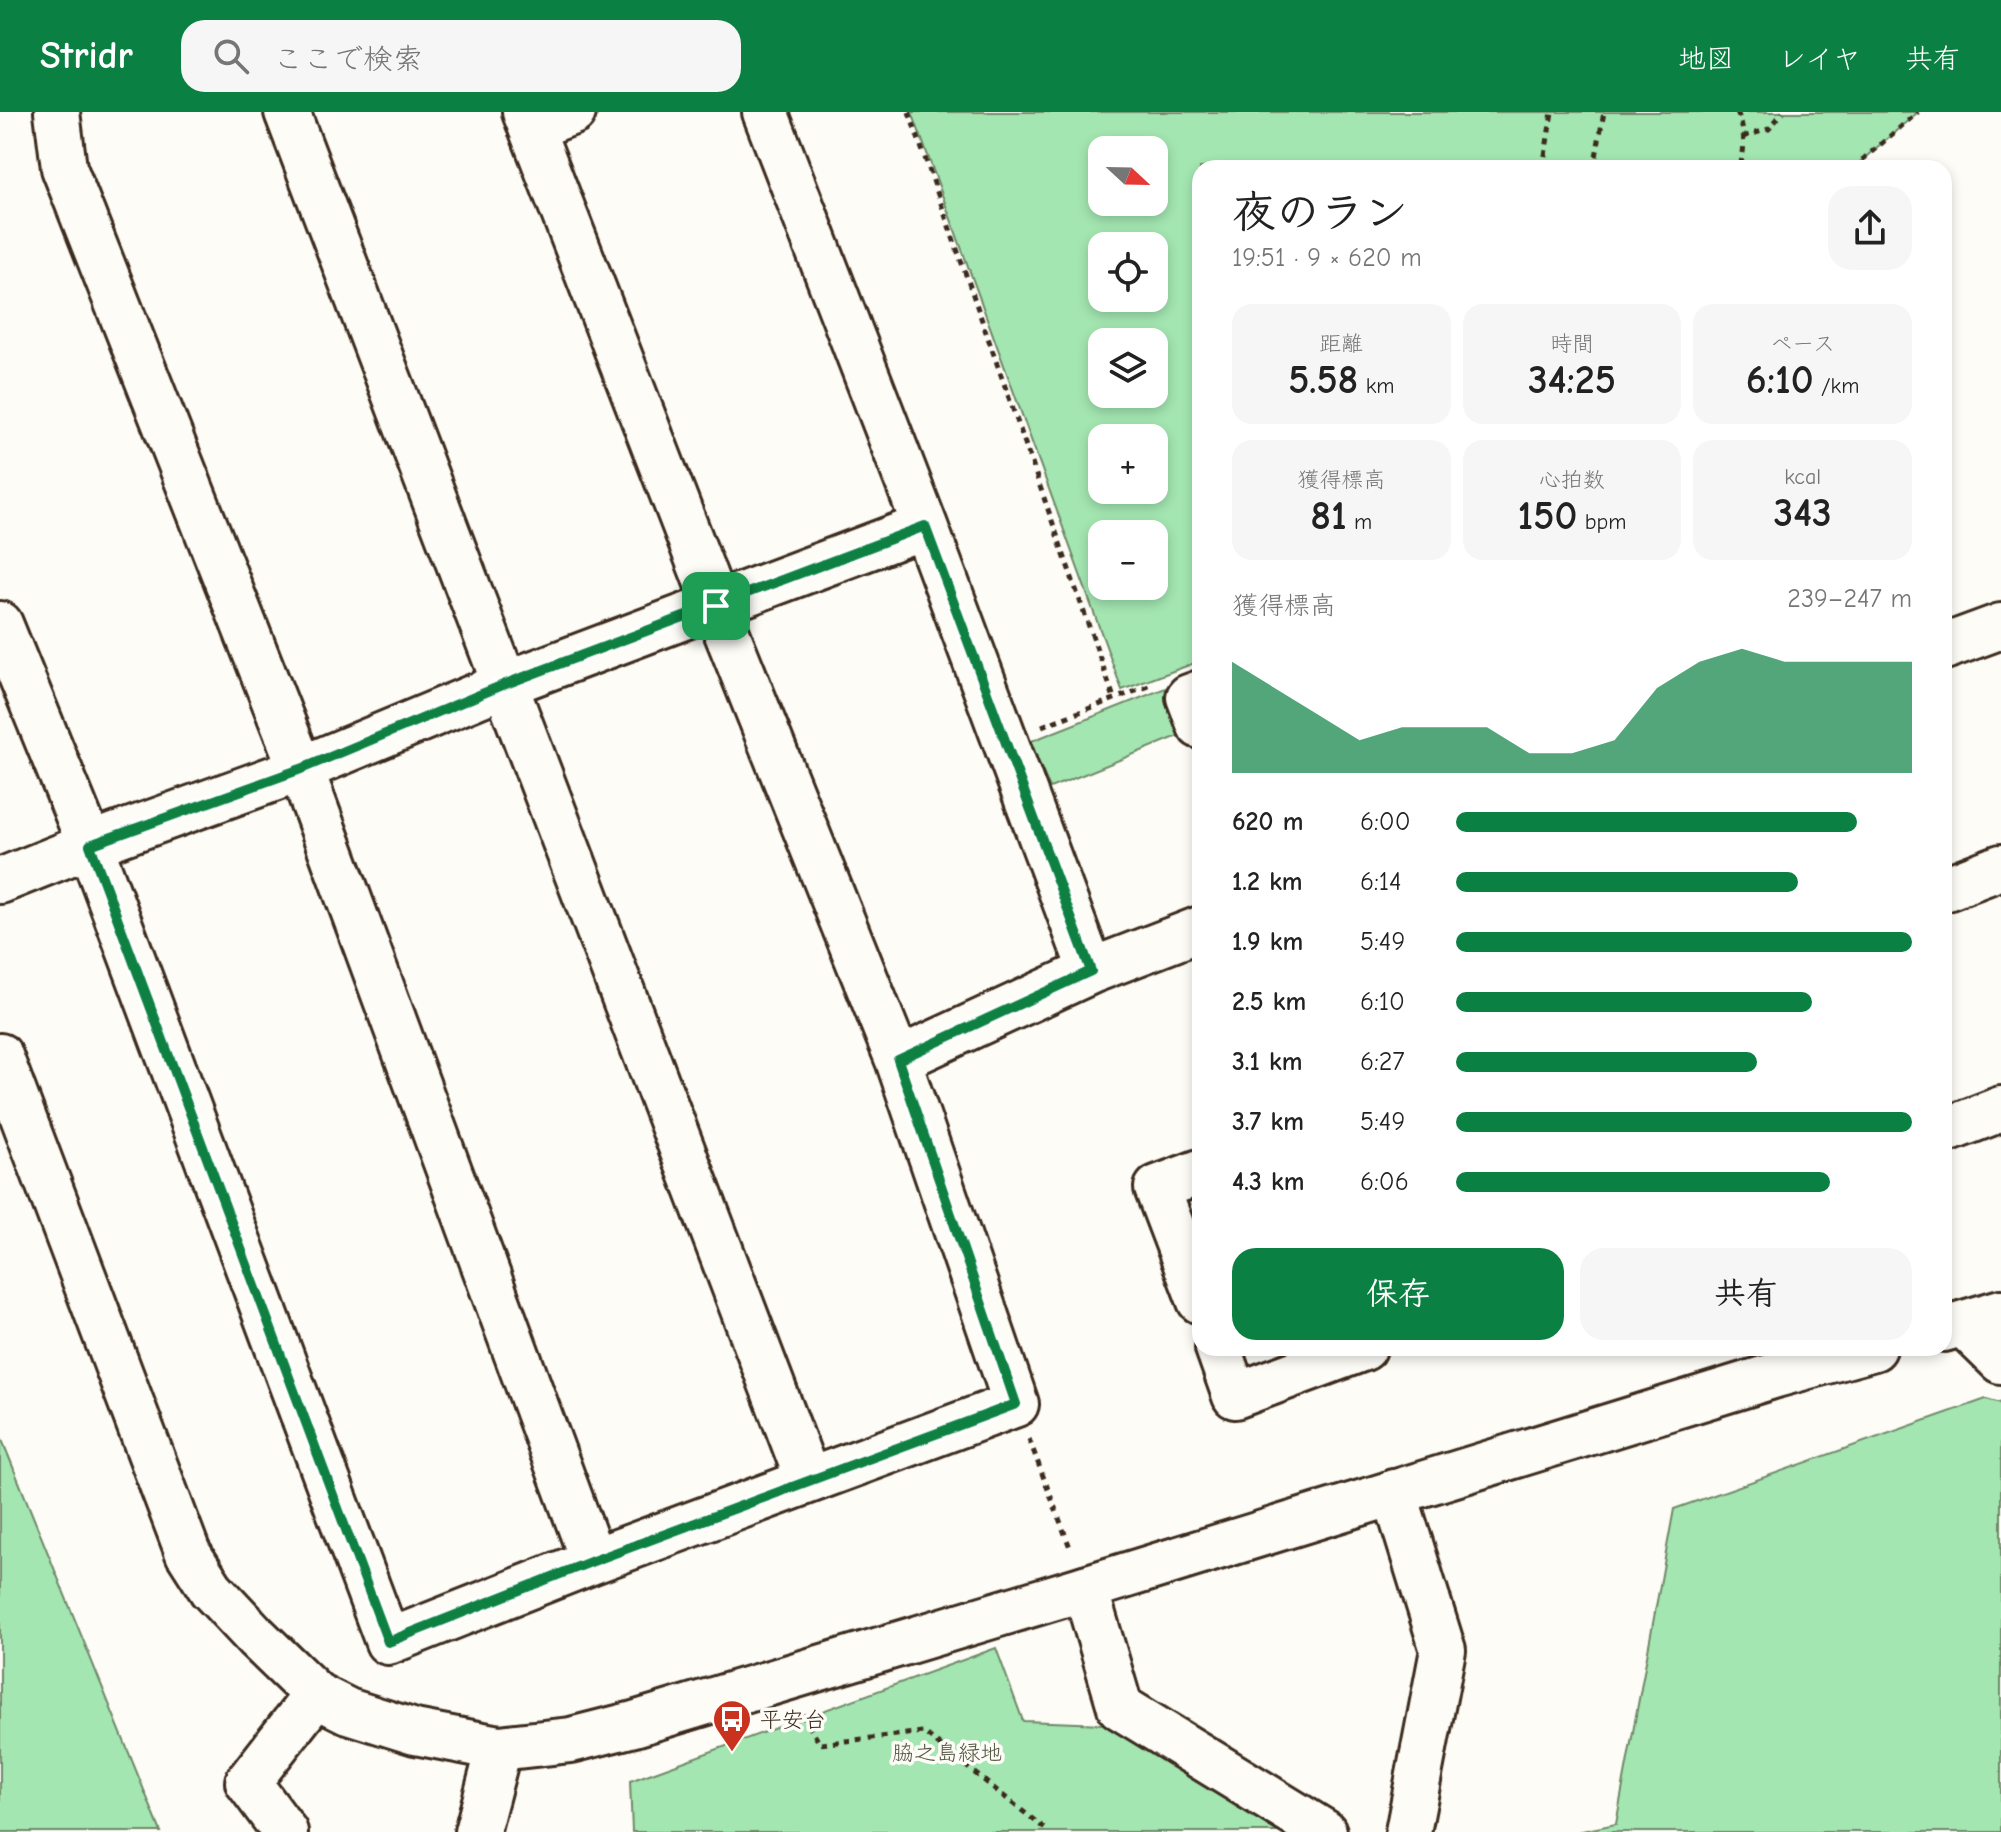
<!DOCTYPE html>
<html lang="ja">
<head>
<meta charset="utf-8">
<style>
  body { margin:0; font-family:"Comic Neue","Klee One",sans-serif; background:#f6f6f6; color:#222; height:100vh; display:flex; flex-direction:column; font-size:30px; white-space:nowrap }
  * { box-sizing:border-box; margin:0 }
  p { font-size:26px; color:#767676 }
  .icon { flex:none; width:44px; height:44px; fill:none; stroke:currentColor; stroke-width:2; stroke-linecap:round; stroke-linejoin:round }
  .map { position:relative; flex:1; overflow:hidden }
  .details { position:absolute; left:1192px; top:48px; width:760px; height:1196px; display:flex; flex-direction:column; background:#fff; border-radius:24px; box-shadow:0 4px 12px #0003 }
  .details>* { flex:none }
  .needle { width:52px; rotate:112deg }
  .fabs { position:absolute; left:1088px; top:24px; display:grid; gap:16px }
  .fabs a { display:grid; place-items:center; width:80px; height:80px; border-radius:16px; background:#fff; box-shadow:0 4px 12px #0003; font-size:40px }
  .pin { position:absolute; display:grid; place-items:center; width:68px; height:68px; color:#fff; margin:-34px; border-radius:16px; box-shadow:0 4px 12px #0006 }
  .round { display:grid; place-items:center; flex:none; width:84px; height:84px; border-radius:24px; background:#f6f6f6 }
  .head { display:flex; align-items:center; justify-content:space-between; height:136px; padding:0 40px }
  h1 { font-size:44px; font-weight:800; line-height:60px }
  .stats { display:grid; grid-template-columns:repeat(3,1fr); gap:12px; height:136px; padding:8px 40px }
  .stats div { display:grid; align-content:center; border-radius:20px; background:#f6f6f6; text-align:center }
  .stats b { font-size:40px; font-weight:800 }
  .stats small { font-size:22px; font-weight:400 }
  .stats p { font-size:22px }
  .chart { height:224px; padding:16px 40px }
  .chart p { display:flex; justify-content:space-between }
  .chart svg { width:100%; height:144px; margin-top:8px; fill:#0b8043; opacity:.7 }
  .action { display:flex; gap:16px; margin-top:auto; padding:16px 40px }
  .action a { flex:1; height:92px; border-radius:24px; background:#0b8043; color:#fff; font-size:32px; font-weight:800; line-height:92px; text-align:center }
  .action a+a { background:#f6f6f6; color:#222 }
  ul { padding:0 40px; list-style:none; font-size:26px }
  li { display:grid; grid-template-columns:128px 96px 1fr; align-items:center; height:60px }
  li i { height:20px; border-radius:10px; background:#0b8043 }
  header { display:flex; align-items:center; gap:48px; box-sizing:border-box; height:112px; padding:0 40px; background:#0b8043; color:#fff }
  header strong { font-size:38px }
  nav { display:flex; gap:44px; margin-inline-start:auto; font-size:28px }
  .search { width:560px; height:72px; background:#f6f6f6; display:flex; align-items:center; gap:20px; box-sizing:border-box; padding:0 28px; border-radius:24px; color:#767676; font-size:30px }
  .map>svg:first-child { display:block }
  .green { fill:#a3e6b1; stroke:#6f8868; stroke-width:2; fill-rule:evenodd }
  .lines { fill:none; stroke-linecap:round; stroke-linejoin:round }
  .street-casing { stroke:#3b2a1e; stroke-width:50 }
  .secondary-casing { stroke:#3b2a1e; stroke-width:50 }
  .path { stroke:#3b2a1e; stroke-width:5; stroke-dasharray:6 6; stroke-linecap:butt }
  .street { stroke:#fdfcf7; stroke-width:44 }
  .secondary { stroke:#fdfcf7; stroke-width:44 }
  .route-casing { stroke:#fff; stroke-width:16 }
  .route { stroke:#0b8043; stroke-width:10 }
  .labels { text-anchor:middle; stroke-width:7; stroke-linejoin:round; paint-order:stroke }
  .poi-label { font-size:22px; fill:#3b2a1e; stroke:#fdfcf7; text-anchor:start }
  .park-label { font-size:22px; fill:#555943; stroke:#fdfcf7 }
</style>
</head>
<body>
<header>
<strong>Stridr</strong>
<div class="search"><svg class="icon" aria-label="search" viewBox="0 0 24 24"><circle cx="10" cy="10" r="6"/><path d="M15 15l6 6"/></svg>ここで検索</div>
<nav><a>地図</a><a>レイヤ</a><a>共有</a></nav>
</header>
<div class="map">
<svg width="2001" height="1720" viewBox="0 0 2001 1720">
  <rect width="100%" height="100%" fill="#fdfcf7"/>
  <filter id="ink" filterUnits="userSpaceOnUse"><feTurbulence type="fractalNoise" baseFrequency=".0125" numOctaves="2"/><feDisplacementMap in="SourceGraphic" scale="16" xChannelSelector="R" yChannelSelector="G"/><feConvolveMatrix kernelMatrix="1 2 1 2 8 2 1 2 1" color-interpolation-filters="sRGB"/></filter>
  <g filter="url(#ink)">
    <path class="green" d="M912,0H1918L1853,56H1200V549L1122,578ZM1102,38H1154V90H1102ZM1102,134H1154V186H1102ZM1102,230H1154V282H1102ZM1102,326H1154V378H1102ZM1102,422H1154V474H1102Z
      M1168,575L1186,621L1050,676L1029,630Z
      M1986,1287L2001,1291V1720H1577L1616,1712L1674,1397Z
      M0,1323L161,1720H0Z
      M996,1536L1023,1609L1105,1612L1286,1720H632L630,1669Z"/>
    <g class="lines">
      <g class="street-casing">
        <path id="street" d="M57,0L64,56L301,657L593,1449
          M287,0L808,1368
          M765,0L925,414L1091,859
          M531,16L573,0
          M0,512L90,733L388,1530L593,1449L1016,1292L898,948L716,494L525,0
          M1944,535L2001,514
          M1200,581L1189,585L1200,614
          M0,769L90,733L301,657L503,573L925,414
          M1944,777L2001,755
          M898,948L1091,859L1200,817
          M1944,1019L2001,997
          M1200,1060L1157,1076L1200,1189
          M1963,1212L2001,1249
          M1218,1236L1235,1284L1364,1236
          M1394,1380L1443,1538L1408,1720
          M1085,1476L1120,1595L1324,1720
          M285,1720L248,1670L316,1583
          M477,1720L499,1636"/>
      </g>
      <g class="secondary-casing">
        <path id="secondary" d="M0,944L188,1441L211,1477L256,1525L316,1583L348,1599L415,1620L499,1636L571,1628L634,1612L1085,1476L1776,1263L1874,1236
          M1944,1217L2001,1200"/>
      </g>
      <path class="path" d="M909,0L1114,586
        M1737,0C1745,17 1746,39 1739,56
        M1743,25L1769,17L1783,0
        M1543,56L1552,0
        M1594,56L1604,0
        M1853,56L1918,0
        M1042,614L1152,573
        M1029,1327L1071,1438
        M802,1602L820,1632L923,1620L1049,1720"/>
      <use href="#street" class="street"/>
      <use href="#secondary" class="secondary"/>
    </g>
  </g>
  <g class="lines" filter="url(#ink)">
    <g class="route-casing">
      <path id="route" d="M925,414L1091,859L898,948L1016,1292L593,1449L388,1530L90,733L301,657L503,573Z"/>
    </g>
    <use href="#route" class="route"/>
  </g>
  <defs>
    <g id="bus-pin" transform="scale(2)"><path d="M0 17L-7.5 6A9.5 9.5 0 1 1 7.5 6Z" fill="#c8321e" stroke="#fdfcf7"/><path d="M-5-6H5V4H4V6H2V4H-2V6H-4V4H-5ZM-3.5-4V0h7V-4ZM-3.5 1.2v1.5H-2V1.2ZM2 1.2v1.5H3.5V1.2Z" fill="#fff"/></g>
  </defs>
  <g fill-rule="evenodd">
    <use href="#bus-pin" x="732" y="1607"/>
  </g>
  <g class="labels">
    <g class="poi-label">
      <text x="760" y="1615">平安台</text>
    </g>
    <g class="park-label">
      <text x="947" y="1648">脇之島緑地</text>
    </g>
  </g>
</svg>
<div class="fabs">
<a><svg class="needle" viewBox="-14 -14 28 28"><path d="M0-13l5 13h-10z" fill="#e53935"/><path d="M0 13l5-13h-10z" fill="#767676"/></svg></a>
<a><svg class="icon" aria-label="locate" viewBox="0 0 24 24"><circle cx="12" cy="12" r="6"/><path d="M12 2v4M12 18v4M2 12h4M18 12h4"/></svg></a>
<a><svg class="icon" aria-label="layers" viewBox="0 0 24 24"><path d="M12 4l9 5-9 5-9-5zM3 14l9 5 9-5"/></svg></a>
<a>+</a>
<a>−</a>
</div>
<div class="pin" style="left:716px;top:494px;background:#1e9e55"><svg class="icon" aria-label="arrive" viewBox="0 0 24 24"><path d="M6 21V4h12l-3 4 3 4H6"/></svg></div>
<section class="details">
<div class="head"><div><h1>夜のラン</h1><p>19:51 · 9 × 620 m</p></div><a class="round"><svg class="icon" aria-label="share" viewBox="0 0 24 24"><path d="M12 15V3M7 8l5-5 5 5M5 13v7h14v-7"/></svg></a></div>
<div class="stats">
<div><p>距離</p><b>5.58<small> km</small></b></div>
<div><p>時間</p><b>34:25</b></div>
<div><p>ペース</p><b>6:10<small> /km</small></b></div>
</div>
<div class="stats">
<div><p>獲得標高</p><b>81<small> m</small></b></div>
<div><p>心拍数</p><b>150<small> bpm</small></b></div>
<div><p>kcal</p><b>343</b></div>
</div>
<div class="chart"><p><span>獲得標高</span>239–247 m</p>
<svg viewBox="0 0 160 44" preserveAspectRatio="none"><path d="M0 44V10L10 18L20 26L30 34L40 30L50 30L60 30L70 38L80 38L90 34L100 18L110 10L120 6L130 10L140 10L150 10L160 10V44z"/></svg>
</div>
<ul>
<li><b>620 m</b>6:00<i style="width:88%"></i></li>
<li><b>1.2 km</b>6:14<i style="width:75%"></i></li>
<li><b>1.9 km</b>5:49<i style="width:100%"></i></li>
<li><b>2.5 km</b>6:10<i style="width:78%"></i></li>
<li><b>3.1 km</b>6:27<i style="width:66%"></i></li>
<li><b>3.7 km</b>5:49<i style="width:100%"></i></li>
<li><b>4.3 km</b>6:06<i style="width:82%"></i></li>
</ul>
<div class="action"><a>保存</a><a>共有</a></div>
</section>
</div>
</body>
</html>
